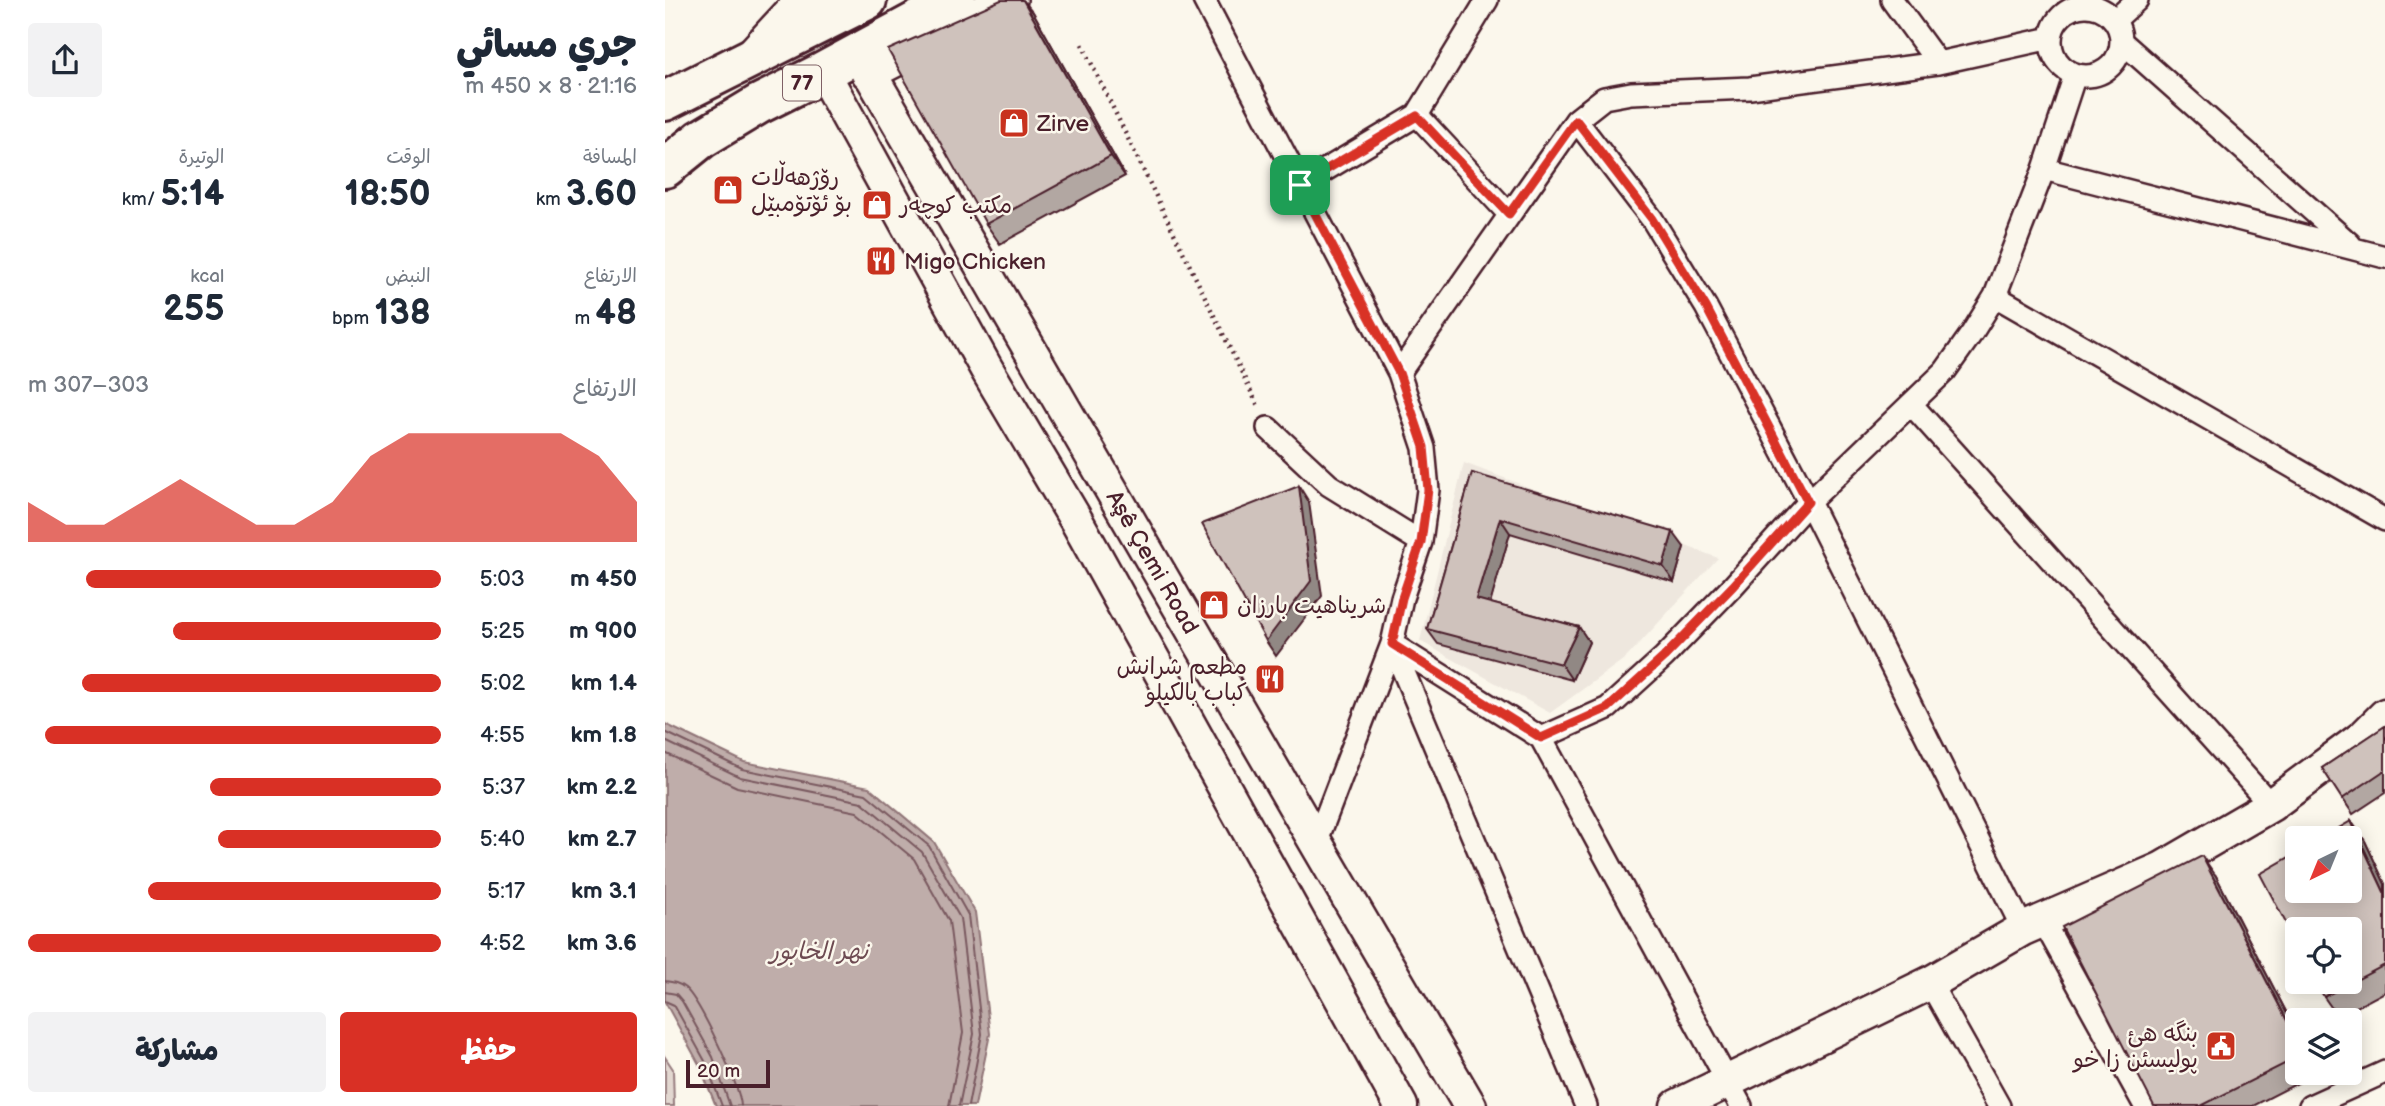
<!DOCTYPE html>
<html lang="ar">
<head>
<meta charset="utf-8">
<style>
  body { margin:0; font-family:"Balsamiq Sans","Playpen Sans Arabic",sans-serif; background:#f2f2f3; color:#1f2937; direction:rtl; height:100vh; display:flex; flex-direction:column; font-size:26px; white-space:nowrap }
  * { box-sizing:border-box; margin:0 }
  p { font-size:23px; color:#747a83 }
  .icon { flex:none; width:38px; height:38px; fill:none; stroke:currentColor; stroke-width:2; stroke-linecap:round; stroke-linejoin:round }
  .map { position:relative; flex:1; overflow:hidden; direction:ltr }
  .panel { display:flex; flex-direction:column; background:#fff; width:665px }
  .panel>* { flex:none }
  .needle { width:46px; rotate:223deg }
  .tools { position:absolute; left:1620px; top:826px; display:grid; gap:14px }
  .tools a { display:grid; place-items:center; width:77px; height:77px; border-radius:7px; background:#fff; box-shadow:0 4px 18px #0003; font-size:35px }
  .scale { position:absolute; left:21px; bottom:18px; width:84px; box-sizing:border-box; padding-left:7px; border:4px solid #4a1f2b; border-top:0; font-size:19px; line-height:24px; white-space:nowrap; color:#4a1f2b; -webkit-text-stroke:5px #fbf7ec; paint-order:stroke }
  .pin { position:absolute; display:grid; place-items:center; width:60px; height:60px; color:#fff; margin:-30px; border-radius:14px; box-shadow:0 4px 10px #0006 }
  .round { display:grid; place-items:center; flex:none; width:74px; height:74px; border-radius:7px; background:#f2f2f3 }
  .head { display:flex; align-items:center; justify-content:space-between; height:119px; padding:0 28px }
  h1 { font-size:38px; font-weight:800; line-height:52px }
  .metrics { display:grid; grid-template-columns:repeat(3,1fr); gap:10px; height:119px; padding:7px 28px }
  .metrics div { display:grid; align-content:center }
  .metrics b { font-size:35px; font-weight:800 }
  .metrics small { font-size:19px; font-weight:400 }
  .metrics p { font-size:19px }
  .chart { height:196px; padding:14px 28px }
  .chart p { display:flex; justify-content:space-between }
  .chart svg { width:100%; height:126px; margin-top:7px; fill:#d93025; opacity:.7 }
  .cta { display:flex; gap:14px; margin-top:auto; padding:14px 28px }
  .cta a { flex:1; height:80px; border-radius:7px; background:#d93025; color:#fff; font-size:28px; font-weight:800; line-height:80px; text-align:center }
  .cta a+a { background:#f2f2f3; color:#1f2937 }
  ul { padding:0 28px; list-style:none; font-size:23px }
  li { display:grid; grid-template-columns:112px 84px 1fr; align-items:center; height:52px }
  li i { height:18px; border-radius:9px; background:#d93025 }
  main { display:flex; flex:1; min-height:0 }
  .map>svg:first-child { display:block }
  .built { fill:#eee7de }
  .green { fill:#e2d7d0; stroke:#967b7e; stroke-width:2 }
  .water { fill:#bfadaa; stroke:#907477; stroke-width:2 }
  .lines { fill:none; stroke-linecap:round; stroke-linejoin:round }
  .shore { stroke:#79585e; stroke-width:2 }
  .street-casing { stroke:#4a1f2b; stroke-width:26 }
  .secondary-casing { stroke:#4a1f2b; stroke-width:37 }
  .primary-casing { stroke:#4a1f2b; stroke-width:40 }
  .highway-casing { stroke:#4a1f2b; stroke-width:44 }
  .path { stroke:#4a1f2b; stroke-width:4.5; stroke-dasharray:2 5; stroke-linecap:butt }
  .street { stroke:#fbf7ec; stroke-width:21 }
  .secondary { stroke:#fbf7ec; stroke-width:32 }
  .primary { stroke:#fbf7ec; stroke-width:35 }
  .highway { stroke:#fbf7ec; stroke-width:38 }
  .wall { fill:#b2a7a2; stroke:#4a1f2b; stroke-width:2 }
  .shaded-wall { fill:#918884; stroke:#4a1f2b; stroke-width:2 }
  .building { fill:#cfc2bc; stroke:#4a1f2b; stroke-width:2 }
  .route-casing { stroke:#fff; stroke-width:14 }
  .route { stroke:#d93025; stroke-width:9 }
  .labels { text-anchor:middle; stroke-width:5; stroke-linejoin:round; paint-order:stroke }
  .shield { fill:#fbf7ec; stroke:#7f6065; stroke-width:2 }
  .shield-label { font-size:21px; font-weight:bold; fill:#4a1f2b }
  .poi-label { font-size:23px; fill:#4a1f2b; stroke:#fbf7ec; text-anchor:start }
  .street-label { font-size:23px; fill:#4a1f2b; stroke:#fbf7ec }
  .water-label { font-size:24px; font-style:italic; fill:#6d4a51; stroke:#fbf7ec }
</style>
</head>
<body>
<main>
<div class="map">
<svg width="1720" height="1106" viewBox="0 0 1720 1106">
  <rect width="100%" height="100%" fill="#fbf7ec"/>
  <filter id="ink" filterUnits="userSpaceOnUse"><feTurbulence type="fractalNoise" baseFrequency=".0143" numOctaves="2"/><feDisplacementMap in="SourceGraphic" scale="14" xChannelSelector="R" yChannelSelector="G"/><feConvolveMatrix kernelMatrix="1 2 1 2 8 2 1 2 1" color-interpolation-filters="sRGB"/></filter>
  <g filter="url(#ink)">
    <path class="built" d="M799,463L1053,558L962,657L885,713L755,641Z"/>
    <path class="green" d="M0,1057L8,1069L9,1106H0Z"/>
    <path class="water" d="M0,724L79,762L204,787L269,842L310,912L325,1034L310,1106H51L34,1064L0,1002Z"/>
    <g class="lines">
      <path class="shore" d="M0,732L77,769L201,794L264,846L303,915L317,1034L303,1106
        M0,741L75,777L197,802L257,852L295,918L309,1034L294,1106
        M0,753L72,787L192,812L249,859L284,921L298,1033L284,1106
        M0,981C8,982 14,983 20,988C35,1001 75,1086 76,1106
        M0,992L11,994L17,1001L48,1057L65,1106
        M0,1001L9,1005L40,1061L57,1106"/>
      <g class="street-casing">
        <path id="street" d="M539,0L734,373L759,448L763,490L756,542L737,598L727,644L651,843
          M1227,0L1273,63
          M1386 41a35 35 0 1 1 70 0a35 35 0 1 1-70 0Z
          M1450,20L1472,0
          M1456,41L1685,244
          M752,115L844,214
          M911,120L987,219L1041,307L1144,502L1068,586L999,657L943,708L876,738L1076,1106
          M1379,169L1720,257
          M635,185L752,115L822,0
          M1330,296L1720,520
          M734,373L911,120L939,98L966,93L1085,88L1273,63L1386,38
          M1247,405L1606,805
          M603,428L664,485L756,542
          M727,644L921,1106
          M727,644L876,738
          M1378,921L1480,1106
          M1358,929L1144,502L1280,371L1307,333L1330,296L1379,169L1410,75
          M1265,983L1334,1106
          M1645,1106L1720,1072"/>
      </g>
      <g class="secondary-casing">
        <path id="secondary" d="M193,53L651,843L805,1106
          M158,72L321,368L411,520L736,1106
          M1012,1106L1265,983L1358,929L1496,869L1606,805L1698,737L1720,715"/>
      </g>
      <g class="primary-casing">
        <path id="primary" d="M90,53L126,14L154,0
          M204,72L344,0"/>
      </g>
      <g class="highway-casing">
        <path id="highway" d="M0,101L202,0
          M0,168L36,139L94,104L158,72L291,0"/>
      </g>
      <path class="path" d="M417,44L594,408"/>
      <use href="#street" class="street"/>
      <use href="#secondary" class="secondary"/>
      <use href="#primary" class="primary"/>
      <use href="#highway" class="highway"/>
    </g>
    <path class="wall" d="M368,12L460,176L335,244L321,224Z
      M807,473L1019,547L1009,582L845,533L825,603L914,627L924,642L907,680L773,644L762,629Z
      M1720,726V793L1688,814L1657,768Z
      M1686,821L1700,841L1720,884V992L1673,1017L1659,997Z
      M1551,876L1633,1035V1073H1652L1588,1106H1489Z"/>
    <path class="shaded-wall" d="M358,0L368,12L460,176L446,156Z
      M634,486L644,502L657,596L611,656L601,641Z
      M835,518L845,533L822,615L811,599Z
      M1008,532L1019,547L1009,582L998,566Z
      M914,627L924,642L907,680L896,664Z
      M1686,821L1700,841L1720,884V894Z
      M1537,856L1551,876L1633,1035V1042Z"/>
    <path class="building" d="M336,0H358L446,156L321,224L223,50Z
      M807,473L1008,532L998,566L835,518L811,599L914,627L896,664L762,629Z
      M634,486L646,581L601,641L537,524Z
      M1720,726V770L1677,799L1657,768Z
      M1686,821L1720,894V965L1659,997L1651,982H1685V929H1633V946L1595,874L1633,852V891H1685V838H1657Z
      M1537,856L1633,1042V1057L1536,1106H1489L1397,927Z"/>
  </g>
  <g class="lines" filter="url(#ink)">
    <g class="route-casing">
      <path id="route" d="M752,116L844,214L911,120L987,219L1041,307L1143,502L1068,586L999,657L943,708L876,738L727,644L737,598L756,542L763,490L759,447L734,373L635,185Z"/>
    </g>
    <use href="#route" class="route"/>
  </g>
  <defs>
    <g id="shop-square" transform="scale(1.575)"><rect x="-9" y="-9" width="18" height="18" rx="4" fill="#c8321e" stroke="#fbf7ec"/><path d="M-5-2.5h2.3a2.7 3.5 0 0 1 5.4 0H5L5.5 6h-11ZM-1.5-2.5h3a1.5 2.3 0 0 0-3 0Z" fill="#fff"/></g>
    <g id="restaurant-square" transform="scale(1.575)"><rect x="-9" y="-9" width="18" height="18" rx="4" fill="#c8321e" stroke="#fbf7ec"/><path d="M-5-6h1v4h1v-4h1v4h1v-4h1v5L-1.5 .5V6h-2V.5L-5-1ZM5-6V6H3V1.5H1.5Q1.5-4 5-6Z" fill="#fff"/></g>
    <g id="civic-square" transform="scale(1.575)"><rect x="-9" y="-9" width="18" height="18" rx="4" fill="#c8321e" stroke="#fbf7ec"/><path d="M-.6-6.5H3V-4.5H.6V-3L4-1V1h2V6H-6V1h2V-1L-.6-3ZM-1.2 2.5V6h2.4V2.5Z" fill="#fff"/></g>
  </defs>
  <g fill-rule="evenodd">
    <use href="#shop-square" x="349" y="123"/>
    <use href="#shop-square" x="63" y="190"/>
    <use href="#shop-square" x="212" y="205"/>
    <use href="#restaurant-square" x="216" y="261"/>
    <use href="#shop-square" x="549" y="605"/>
    <use href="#restaurant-square" x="605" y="679"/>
    <use href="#civic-square" x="1556" y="1046"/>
  </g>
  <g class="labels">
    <rect class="shield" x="118" y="65.5" width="38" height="35" rx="5"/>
    <g class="shield-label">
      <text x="137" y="90">77</text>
    </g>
    <g class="poi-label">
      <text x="372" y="131">Zirve</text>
      <text x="86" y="185">رۆژهەڵات<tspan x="86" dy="26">بۆ ئۆتۆمبێل</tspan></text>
      <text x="235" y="213">مکتب کوچه‌ر</text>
      <text x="239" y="269">Migo Chicken</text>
      <text x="572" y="613">شريناهيت بارزان</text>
      <text x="582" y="674" text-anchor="end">مطعم شرانش<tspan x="582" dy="26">كباب بالكيلو</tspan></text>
      <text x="1533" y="1041" text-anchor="end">بنگه هئ<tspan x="1533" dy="26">پوليسئن زا خو</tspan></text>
    </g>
    <g class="street-label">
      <text transform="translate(488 562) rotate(60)" y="8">Aşê Çemi Road</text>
    </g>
    <g class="water-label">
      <text x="154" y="959">نهر الخابور</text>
    </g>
  </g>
</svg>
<div class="tools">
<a><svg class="needle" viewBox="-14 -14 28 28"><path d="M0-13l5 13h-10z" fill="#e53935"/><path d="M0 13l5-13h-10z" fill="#747a83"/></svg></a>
<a><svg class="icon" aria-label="locate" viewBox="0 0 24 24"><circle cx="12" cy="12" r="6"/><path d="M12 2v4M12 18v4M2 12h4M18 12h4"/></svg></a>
<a><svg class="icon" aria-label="layers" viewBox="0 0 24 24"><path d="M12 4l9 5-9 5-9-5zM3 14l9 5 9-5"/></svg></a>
</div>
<div class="scale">20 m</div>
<div class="pin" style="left:635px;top:185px;background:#1e9e55"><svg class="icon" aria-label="arrive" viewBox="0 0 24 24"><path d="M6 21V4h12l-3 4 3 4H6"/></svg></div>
</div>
<section class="panel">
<div class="head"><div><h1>جري مسائي</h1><p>21:16 · 8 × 450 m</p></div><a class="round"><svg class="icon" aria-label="share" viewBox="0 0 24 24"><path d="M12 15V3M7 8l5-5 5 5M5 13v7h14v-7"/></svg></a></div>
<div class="metrics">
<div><p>المسافة</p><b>3.60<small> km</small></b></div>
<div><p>الوقت</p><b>18:50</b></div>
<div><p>الوتيرة</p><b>5:14<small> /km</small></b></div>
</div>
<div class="metrics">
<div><p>الارتفاع</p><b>48<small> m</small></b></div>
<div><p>النبض</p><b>138<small> bpm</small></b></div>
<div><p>kcal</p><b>255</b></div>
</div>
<div class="chart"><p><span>الارتفاع</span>303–307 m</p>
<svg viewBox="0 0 160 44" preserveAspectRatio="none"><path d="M0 44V30L10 38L20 38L30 30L40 22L50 30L60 38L70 38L80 30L90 14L100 6L110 6L120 6L130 6L140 6L150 14L160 30V44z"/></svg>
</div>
<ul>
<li><b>450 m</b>5:03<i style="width:86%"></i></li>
<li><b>900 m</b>5:25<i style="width:65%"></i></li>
<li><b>1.4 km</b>5:02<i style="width:87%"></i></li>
<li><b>1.8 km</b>4:55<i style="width:96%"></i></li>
<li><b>2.2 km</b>5:37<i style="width:56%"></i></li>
<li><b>2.7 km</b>5:40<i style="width:54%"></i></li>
<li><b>3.1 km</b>5:17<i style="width:71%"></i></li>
<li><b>3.6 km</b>4:52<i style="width:100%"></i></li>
</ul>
<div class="cta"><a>حفظ</a><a>مشاركة</a></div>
</section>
</main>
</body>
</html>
